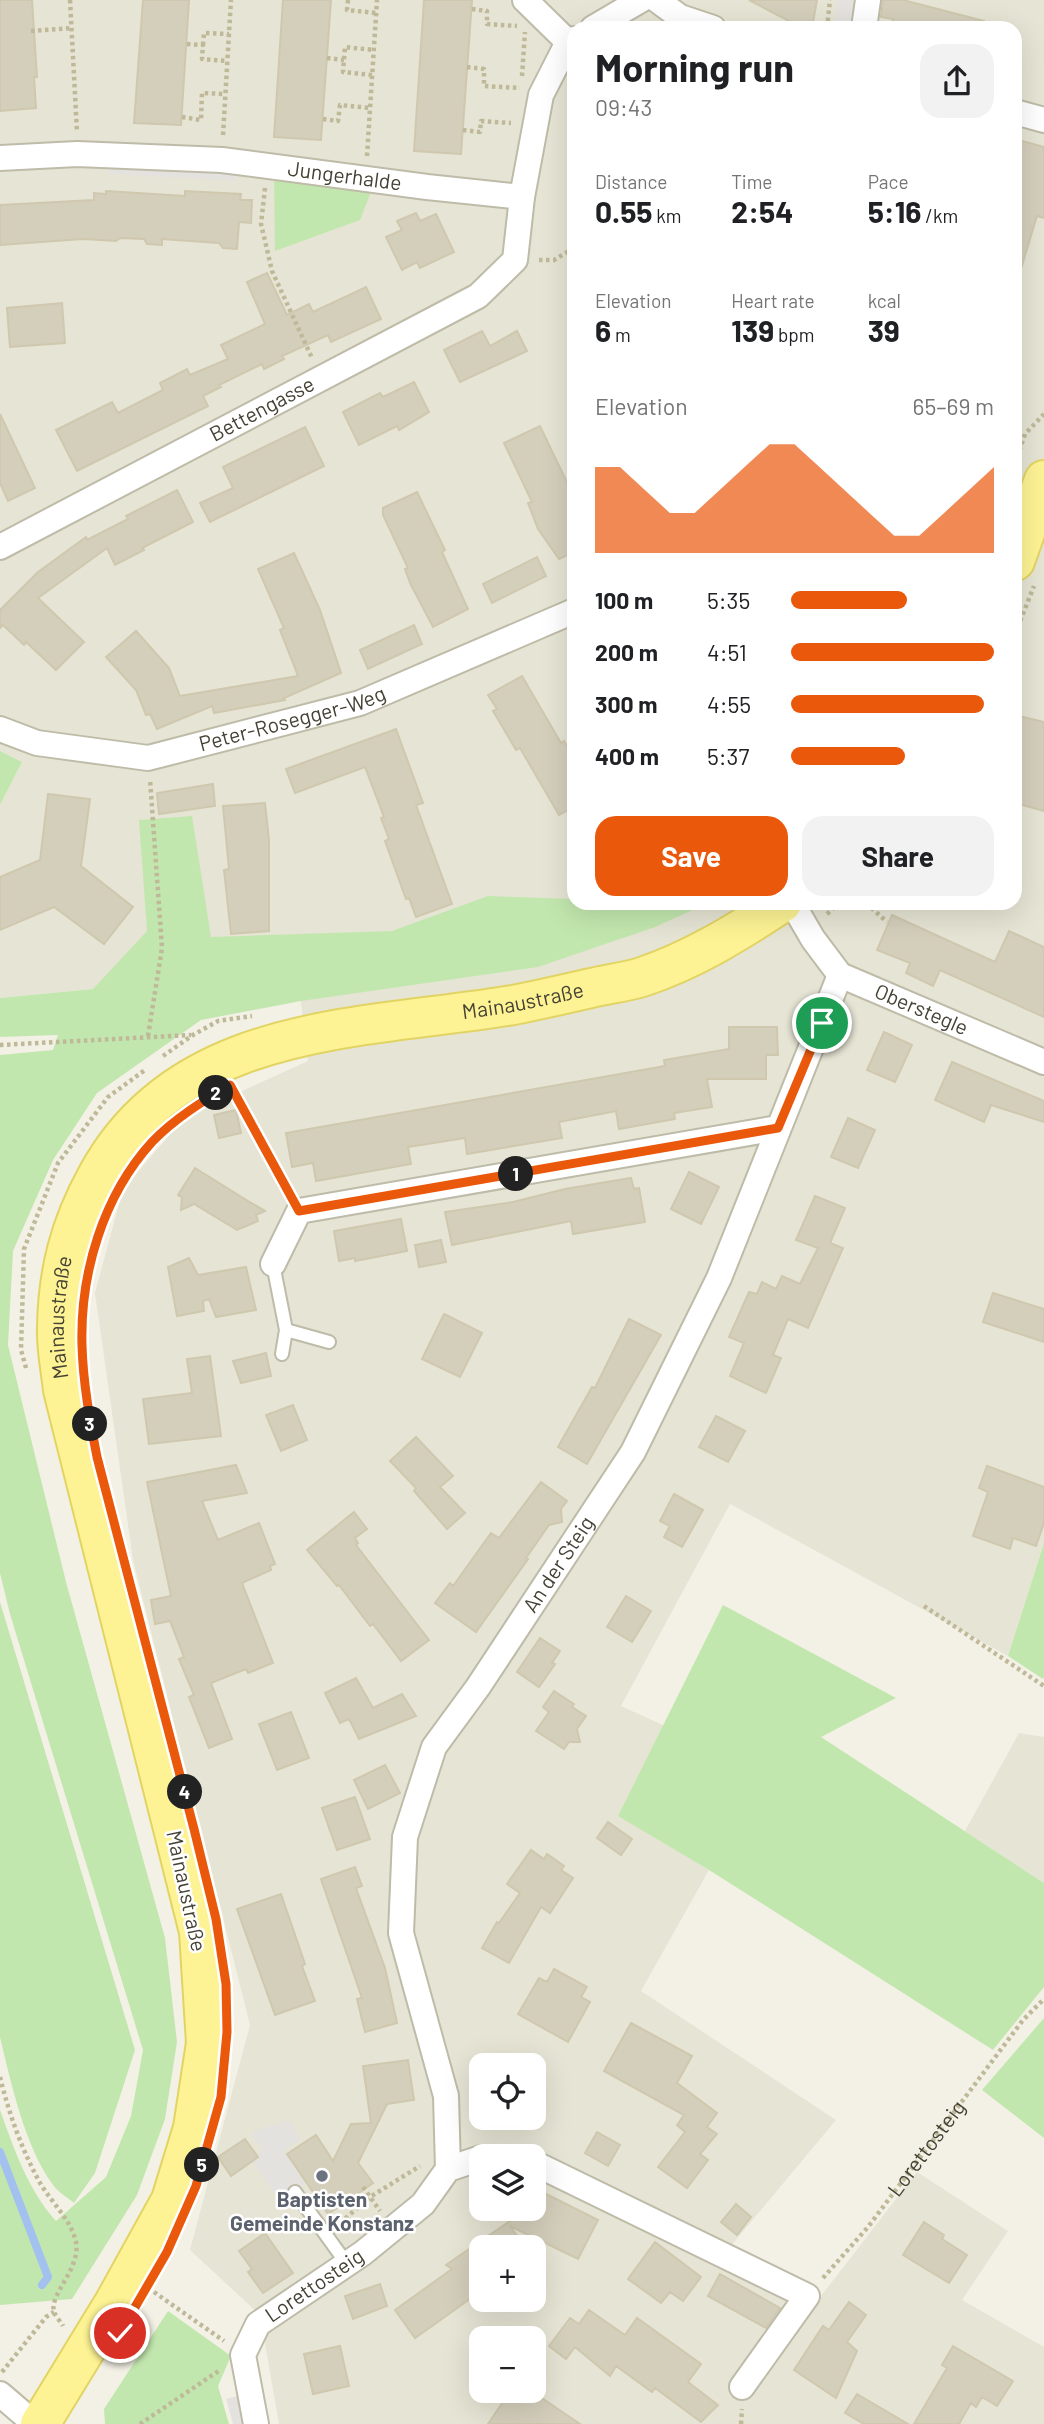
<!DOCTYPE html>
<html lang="en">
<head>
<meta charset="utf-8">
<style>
  body { margin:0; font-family:Barlow,sans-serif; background:#f2f2f2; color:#202124; height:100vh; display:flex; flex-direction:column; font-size:26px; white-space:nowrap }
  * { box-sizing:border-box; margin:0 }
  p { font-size:23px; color:#757577 }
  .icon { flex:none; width:38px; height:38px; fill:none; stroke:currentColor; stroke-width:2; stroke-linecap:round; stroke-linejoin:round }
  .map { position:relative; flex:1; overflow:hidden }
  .side { position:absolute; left:567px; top:21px; width:455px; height:889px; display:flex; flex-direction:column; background:#fff; border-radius:21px; box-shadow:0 7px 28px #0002 }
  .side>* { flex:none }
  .fabs { position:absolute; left:469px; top:2053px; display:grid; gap:14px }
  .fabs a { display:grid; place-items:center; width:77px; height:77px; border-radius:14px; background:#fff; box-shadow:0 7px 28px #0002; font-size:35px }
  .pin { position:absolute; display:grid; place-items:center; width:60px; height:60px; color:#fff; margin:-30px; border:4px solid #fff; border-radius:50%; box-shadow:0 2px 7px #0007 }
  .km { position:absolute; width:35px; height:35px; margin:-18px; border-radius:50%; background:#222; color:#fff; font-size:19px; line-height:35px; text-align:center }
  .round { display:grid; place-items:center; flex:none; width:74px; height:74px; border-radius:21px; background:#f2f2f2 }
  .overview { display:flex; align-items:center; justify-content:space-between; height:119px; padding:0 28px }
  h1 { font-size:38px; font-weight:700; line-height:52px }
  .stats { display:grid; grid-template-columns:repeat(3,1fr); gap:10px; height:119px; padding:7px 28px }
  .stats div { display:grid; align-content:center }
  .stats b { font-size:30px; font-weight:700 }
  .stats small { font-size:19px; font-weight:400 }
  .stats p { font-size:19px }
  .chart { height:196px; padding:14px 28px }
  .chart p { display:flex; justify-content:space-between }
  .chart svg { width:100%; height:126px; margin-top:7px; fill:#ea580c; opacity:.7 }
  .action { display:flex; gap:14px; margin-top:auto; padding:14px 28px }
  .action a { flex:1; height:80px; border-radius:21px; background:#ea580c; color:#fff; font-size:28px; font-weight:700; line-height:80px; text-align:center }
  .action a+a { background:#f2f2f2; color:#202124 }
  ul { padding:0 28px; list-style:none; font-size:23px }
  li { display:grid; grid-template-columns:112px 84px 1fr; align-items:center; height:52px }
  li i { height:18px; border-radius:9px; background:#ea580c }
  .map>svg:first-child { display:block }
  .residential { fill:#e6e4d4; fill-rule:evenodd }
  .green { fill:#c2e7ae }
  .parking { fill:#e3e2de }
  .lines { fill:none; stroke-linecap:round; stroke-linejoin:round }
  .stream { stroke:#a2c1ef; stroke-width:8 }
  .building { fill:#d4cfbb; stroke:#cfc8ae; stroke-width:2 }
  .lane-casing { stroke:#bebba8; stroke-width:16 }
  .street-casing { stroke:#bebba8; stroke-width:28 }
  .primary-casing { stroke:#e2d464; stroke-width:42 }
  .path { stroke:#bfb99a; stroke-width:4.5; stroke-dasharray:3.5 3.5; stroke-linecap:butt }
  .lane { stroke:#fff; stroke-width:12 }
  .street { stroke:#fff; stroke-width:24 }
  .primary { stroke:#fdf394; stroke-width:38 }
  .route-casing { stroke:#fff; stroke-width:14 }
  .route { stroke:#ea580c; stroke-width:9 }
  .worship-dot { fill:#6b7280; stroke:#fff; stroke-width:2.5 }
  .labels { text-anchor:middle; stroke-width:5; stroke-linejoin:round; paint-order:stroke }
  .street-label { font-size:21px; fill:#454235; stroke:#fff }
  .worship-label { font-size:21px; font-weight:bold; fill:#5b616d; stroke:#fff }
</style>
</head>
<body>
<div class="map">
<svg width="1044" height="2424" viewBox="0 0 1044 2424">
  <rect width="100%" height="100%" fill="#f3f1e5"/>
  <path class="residential" d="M0,0H1044V1543L1008,1656L730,1504L621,1706L665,1726L619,1816L709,1870L641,1991L836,2120L720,2259L821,2296L917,2172L1008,2231L962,2300L1044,2347V2424H279L260,2315L190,2250L250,2025L133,1560L95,1293L123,1189L185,1117L308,1061L297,969L0,998V805L22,762L0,751ZM574,28H1015V903H574ZM481,2065H534V2118H481ZM481,2156H534V2208H481ZM481,2247H534V2300H481ZM481,2338H534V2390H481Z
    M1019,1733L1044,1737V1883L965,1831Z"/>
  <path class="green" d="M274,174L373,187L360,220L275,251Z
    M0,751L22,762L0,805Z
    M192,816L211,937L392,931L488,896L574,899V903H708L655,927L538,967L301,1001L201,1020L97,1093L53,1160L13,1251L8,1345L66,1582L165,1938L177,2042L165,2119L137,2195L72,2299L0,2305V2110C14,2149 28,2190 56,2221L106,2177L131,2116L143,2050L10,1614L0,1573V1055L53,1050L58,1035L0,1037V998L93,989L147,931L139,820Z
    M1044,1543V1677L1043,1679L1008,1656Z
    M0,1602L135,2050L95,2173L74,2203C67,2197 58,2192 53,2185C25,2147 11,2083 0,2037Z
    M723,1605L896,1698L821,1737L1044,1883V1987L993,2050L709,1870L618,1816Z
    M1044,2018V2138L982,2090Z
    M168,2311L231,2356L218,2386L229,2424H105L104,2409Z"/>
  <path class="parking" d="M838,0H854L850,28H834Z
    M110,156L237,162L236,181L109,174Z
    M289,2120L300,2139L284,2150L306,2184L281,2202L253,2162L263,2150L251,2132Z
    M245,2394L253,2424H233L226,2399Z"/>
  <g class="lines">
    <path class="stream" d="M0,2152L48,2277L42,2285"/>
  </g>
  <path class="building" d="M0,0H32L37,77H34L36,108L0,111Z
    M143,0H189L181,125L134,123Z
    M283,0H331L321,140L274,137Z
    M424,0H472L461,154L414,151Z
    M749,0H817L812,28H802Z
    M883,0H903L984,21L983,28H891L893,19L881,17Z
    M1015,139L1044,147V218L1037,216L1020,272L1015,271Z
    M106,191L185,196V191L241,194L240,200H252L251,223L239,222L237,249L223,248L219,243L162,239V245L147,244L144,239L120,238L116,241L83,239L0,245V205L94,200V193L106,194Z
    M416,213L420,221L436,214L454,252L420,268L417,262L402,270L386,237L402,230L397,221Z
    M267,273L287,315L309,304L313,312L366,287L381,319L331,342L328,335L282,356L284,359L264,369L262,364L219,385L221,387L203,396L208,406L77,471L56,430L112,402L118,413L163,390L160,383L187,369L190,375L228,359L221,345L265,324L247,282Z
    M62,303L65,343L10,347L7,308Z
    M482,331L490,346L517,331L527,351L460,382L444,350Z
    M414,382L429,412L399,430L397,426L359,445L343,412L380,393L383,397Z
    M0,414L35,488L8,501L0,483Z
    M540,426L574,497V552L559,559L538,529L528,503L532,502L504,443Z
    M305,427L324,466L210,522L200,503L233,488L223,467Z
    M177,490L193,522L142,548L144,550L115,565L107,548L38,598L84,642L56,670L26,642L24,645L3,625L0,628V610L38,572L86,537L87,540L128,519L126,516Z
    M417,492L445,550L442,552L468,609L433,627L411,585L405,569L408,568L383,515V508Z
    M294,553L320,610L341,673L284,698L285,700L214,713L212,706L157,729L150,714L146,715L136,690L106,657L136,631L169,668L180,696L298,676L280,630L284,628L258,569Z
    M537,557L546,576L492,603L483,584Z
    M414,625L422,644L368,669L360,650Z
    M522,676L561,743L564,741L574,758V807L559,815L520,748L516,750L493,711L497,709L488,695Z
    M1015,715L1044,722V811L1015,803Z
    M396,729L423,803L416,805L452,904L416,917L409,898L406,899L385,841L389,839L381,818L384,817L365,767L295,793L286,769Z
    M213,784L215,806L159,814L157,793Z
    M48,794L90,799L81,866L133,907L104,944L54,907L0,930V877L40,860Z
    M265,803L269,840V931L231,934L224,870L229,869L223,806Z
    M892,915L995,962L1009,931L1044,947V1017L940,970L933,986L906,973L910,963L877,950Z
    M729,1027H777L778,1055H766V1079H707L712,1107L674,1113L675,1119L619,1129L616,1111L559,1122L562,1138L467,1154L465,1138L408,1147L411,1164L316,1181L313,1163L292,1167L286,1133L665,1066L664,1060L729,1049Z
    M884,1032L912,1045L895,1082L867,1070Z
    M952,1062L1044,1101V1122L991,1105L984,1122L935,1100Z
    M236,1110L241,1133L219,1138L214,1115Z
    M848,1118L875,1130L858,1168L831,1157Z
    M195,1168L248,1201L265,1211L256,1215L258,1221L237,1230L194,1204L181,1210L182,1197L178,1195Z
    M689,1172L719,1187L701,1224L671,1209Z
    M631,1178L634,1189L639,1188L645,1222L573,1234L571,1221L452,1245L445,1212L513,1202L565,1189Z
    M815,1196L845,1208L830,1243L843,1248L808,1328L788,1319L773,1355L781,1358L766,1393L730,1376L744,1343L729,1337L749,1292L757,1294L762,1282L776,1289L782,1276L800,1284L818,1248L796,1240Z
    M401,1219L407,1251L355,1261V1258L339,1261L334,1231Z
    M441,1240L446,1262L419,1267L415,1245Z
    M189,1258L198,1275L246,1267L256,1310L216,1317L209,1299L203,1301L204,1311L177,1316L168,1267Z
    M993,1293L1044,1309V1342L983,1322Z
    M444,1314L482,1333L460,1377L422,1359Z
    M629,1319L661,1335L587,1464L558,1447L592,1387L595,1388Z
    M266,1353L271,1376L241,1383L233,1361Z
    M210,1356L221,1436L149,1444L143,1399L192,1393L187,1359Z
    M293,1405L307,1440L281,1451L266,1415Z
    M716,1416L745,1431L728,1462L699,1447Z
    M416,1437L453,1476L440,1487L465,1513L447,1529L414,1491L416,1488L390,1461Z
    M236,1465L247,1493L202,1501L218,1540L259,1523L275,1564L270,1566L271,1570L242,1583L273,1663L248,1673L246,1669L211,1683L232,1739L209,1748L189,1697L194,1695L179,1659L184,1657L170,1621L155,1624L151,1600L171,1596L147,1482Z
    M987,1466L1044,1487V1523L1036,1546L1013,1538L1010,1549L973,1536L988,1492L979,1488Z
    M541,1482L567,1501L561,1509L562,1522L549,1525L526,1558L528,1559L476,1632L435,1603L450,1583L453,1586L491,1533L499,1538Z
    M674,1494L703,1510L682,1547L664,1537L670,1526L660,1521Z
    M354,1512L367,1529L355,1538L358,1543L356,1545L429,1640L401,1661L373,1624L370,1626L339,1585L337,1586L307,1550Z
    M626,1596L651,1611L632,1642L607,1627Z
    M540,1638L560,1651L552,1663L555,1664L539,1687L517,1672Z
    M356,1678L373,1708L402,1694L416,1716L359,1739L349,1719L340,1723L325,1693Z
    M554,1691L574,1704L572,1707L586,1716L577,1729L580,1742H569L564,1749L536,1731L549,1712L543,1707Z
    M291,1712L309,1758L277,1770L259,1724Z
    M385,1765L400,1793L368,1809L354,1780Z
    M355,1797L370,1839L337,1850L322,1808Z
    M608,1822L632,1839L621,1855L597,1838Z
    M531,1850L544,1859L547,1854L564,1866L561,1870L573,1878L550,1913L541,1907L509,1963L482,1948L497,1922L499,1923L520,1893L507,1884Z
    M355,1867L362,1886L356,1888L385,1968L397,2023L365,2032L357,1999L362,1998L321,1879Z
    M281,1894L305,1964L302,1966L315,2001L275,2015L237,1909Z
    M554,1969L587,1987L581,1997L590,2002L568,2042L518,2014L539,1978L547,1982Z
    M631,2023L692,2056L677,2083L717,2113L707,2127L717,2134L700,2154L708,2160L687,2188L658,2167L685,2132L677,2125L684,2115L604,2071Z
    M408,2060L414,2100L387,2104L358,2163L373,2183L328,2214L287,2154L316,2135L333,2161L351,2124L371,2123L363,2066Z
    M597,2132L620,2145L608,2166L585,2153Z
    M245,2139L258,2157L231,2176L218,2157Z
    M538,2190L598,2220L578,2259L510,2226L525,2247H481V2291L415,2338L395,2310L452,2269L446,2265L529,2208H534V2199Z
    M736,2204L751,2217L737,2235L721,2222Z
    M924,2222L944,2235L942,2239L967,2255L949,2283L903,2255Z
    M265,2233L293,2273L263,2293L248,2272L252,2269L239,2251Z
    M655,2242L701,2277L683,2301L670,2292L661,2303L628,2279Z
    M720,2274L780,2308L766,2328L708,2296Z
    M380,2284L387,2306L353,2319L345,2296Z
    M849,2302L866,2315L847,2342L857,2351L836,2398L794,2370L823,2326L829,2330Z
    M589,2310L625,2335L637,2318L701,2364L688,2382L718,2405L701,2422L655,2388L652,2392L616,2366L610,2376L575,2347L566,2359L549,2346L570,2318L579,2324Z
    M340,2346L349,2386L313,2394L304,2354Z
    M953,2346L1013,2381L997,2406L982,2397L976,2407L971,2403L959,2424H914L947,2368L942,2365Z
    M523,2390H530L580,2424H488L507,2396L516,2402Z
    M857,2394L908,2424H864L845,2413Z"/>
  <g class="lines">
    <g class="lane-casing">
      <path id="lane" d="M273,1264L286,1330L282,1354
        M286,1330L329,1342
        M295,2192L347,2264"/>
    </g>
    <g class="street-casing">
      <g id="street">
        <path d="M525,0L568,42"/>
        <path d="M657,0L680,17L713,28"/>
        <path d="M593,28L641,0"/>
        <path d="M864,28L868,0"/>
        <path d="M1015,112L1044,120"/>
        <path id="s2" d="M0,158L77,154L222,160L427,187L522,197L541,95L568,42L574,39"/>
        <path id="s3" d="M0,547L478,296L515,260L522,197"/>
        <path id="s4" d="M0,729L37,743L148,758L360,703L574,611"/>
        <path id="s5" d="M792,903L813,939L840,975L1044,1062"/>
        <path d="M273,1264L299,1211L778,1128"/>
        <path d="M534,2163L807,2296L742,2387"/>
        <path id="s6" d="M448,2169L446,2096L401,1933L405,1837L434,1747L478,1687L633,1452L719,1278L840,975"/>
        <path d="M0,2394L35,2424"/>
        <path id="s7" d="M256,2424L243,2355L258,2324L363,2253L423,2204L448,2169L481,2158"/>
      </g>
    </g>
    <g class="primary-casing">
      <g id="primary">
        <path d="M1015,561L1044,480"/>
        <path id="s8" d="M40,2424L114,2303L171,2200L193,2128L206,2043L199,1932L63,1390C61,1370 56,1348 57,1327C58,1271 70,1225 97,1176C180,1022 363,1030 513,1005C539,1000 565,994 591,988C608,984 626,982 642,977C693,960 738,932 782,903"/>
      </g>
    </g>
    <g class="path">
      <path d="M70,0L77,132"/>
      <path d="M348,0L347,10L376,13"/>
      <path d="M472,9L487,11V24L517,26"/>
      <path d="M827,28L830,0"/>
      <path d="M31,31L72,28"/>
      <path d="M187,44L203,45L202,59L227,61"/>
      <path d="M203,45L204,33L229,34"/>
      <path d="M327,58L344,60"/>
      <path d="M467,67L484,69V86L520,88"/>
      <path d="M372,75L343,72L345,47L374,50"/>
      <path d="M522,76L525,32"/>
      <path d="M182,117L201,120L202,93L224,94"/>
      <path d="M323,119L338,121L340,105L370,108"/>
      <path d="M463,130L480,132L481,121L511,123"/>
      <path d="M223,135L231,0"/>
      <path d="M367,156L377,0"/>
      <path d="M265,188L261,224L272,271L312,358"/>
      <path d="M539,260H554L574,248"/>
      <path d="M1015,464L1025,434L1044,414"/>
      <path d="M1015,634L1034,586"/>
      <path d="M866,903L887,922"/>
      <path d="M827,914L839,903"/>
      <path d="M148,1036L162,948L150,779"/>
      <path d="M0,1045L191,1035"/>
      <path d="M163,1056L193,1035L218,1021L252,1016"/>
      <path d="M234,1092L288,1191"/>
      <path d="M26,1368L21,1350L24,1249L58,1163L108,1097L145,1070"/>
      <path d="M924,1606L1044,1686"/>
      <path d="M0,2077C9,2114 22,2150 40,2183C52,2203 71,2220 76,2242C81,2269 49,2294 54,2312C56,2317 61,2322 63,2326"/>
      <path d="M363,2187L380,2211"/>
      <path d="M340,2223L370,2197L420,2166"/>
      <path id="s1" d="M823,2278L868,2227L1023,2020L1044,1999"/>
      <path d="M154,2292L224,2341"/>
      <path d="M2,2372L46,2317L54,2312"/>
      <path d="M140,2424L220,2370"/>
      <path d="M741,2424L742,2409"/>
    </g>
    <use href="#lane" class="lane"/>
    <use href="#street" class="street"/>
    <use href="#primary" class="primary"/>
  </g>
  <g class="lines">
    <g class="route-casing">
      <path id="route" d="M120,2333L167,2252L196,2186L221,2097L227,2032L226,1984L216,1919L194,1829L97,1457C90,1421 83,1383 82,1345C80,1273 103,1196 152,1142C174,1119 203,1101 230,1085L299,1211L778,1128L822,1023"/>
    </g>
    <use href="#route" class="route"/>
  </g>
  <circle class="worship-dot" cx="322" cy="2176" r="7"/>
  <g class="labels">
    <g class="street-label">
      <text dy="7" stroke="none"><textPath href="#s2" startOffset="346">Jungerhalde</textPath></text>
      <text dy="7" stroke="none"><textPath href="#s3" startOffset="296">Bettengasse</textPath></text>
      <text dy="7" stroke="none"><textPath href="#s4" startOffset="301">Peter-Rosegger-Weg</textPath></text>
      <text dy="7" stroke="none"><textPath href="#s8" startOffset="1792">Mainaustraße</textPath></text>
      <text dy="7" stroke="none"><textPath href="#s5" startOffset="175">Oberstegle</textPath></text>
      <text dy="7" stroke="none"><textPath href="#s8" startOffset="1164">Mainaustraße</textPath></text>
      <text dy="7" stroke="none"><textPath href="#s6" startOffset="654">An der Steig</textPath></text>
      <text transform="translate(186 1891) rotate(78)" y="7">Mainaustraße</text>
      <text dy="7" stroke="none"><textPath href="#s1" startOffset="166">Lorettosteig</textPath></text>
      <text dy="7" stroke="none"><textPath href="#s7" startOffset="173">Lorettosteig</textPath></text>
    </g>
    <g class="worship-label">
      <text x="322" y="2207">Baptisten<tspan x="322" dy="24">Gemeinde Konstanz</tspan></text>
    </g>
  </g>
</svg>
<div class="fabs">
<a><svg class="icon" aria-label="locate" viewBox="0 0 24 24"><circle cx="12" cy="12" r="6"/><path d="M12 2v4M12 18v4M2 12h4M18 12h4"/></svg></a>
<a><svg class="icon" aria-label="layers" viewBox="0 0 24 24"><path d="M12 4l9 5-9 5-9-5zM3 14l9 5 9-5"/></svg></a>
<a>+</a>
<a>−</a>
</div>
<div class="pin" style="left:822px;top:1023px;background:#1e9e55"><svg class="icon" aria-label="arrive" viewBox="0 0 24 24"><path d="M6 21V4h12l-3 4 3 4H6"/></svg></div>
<div class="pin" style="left:120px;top:2333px;background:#d93025"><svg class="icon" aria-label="check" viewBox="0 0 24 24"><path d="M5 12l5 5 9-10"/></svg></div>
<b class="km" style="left:516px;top:1174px">1</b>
<b class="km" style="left:216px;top:1093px">2</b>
<b class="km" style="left:90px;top:1424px">3</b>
<b class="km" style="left:185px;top:1792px">4</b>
<b class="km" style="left:202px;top:2165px">5</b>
<section class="side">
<div class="overview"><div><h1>Morning run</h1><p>09:43</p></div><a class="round"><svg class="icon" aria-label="share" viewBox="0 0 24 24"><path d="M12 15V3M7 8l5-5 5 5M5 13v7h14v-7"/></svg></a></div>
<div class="stats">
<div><p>Distance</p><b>0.55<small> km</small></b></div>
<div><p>Time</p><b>2:54</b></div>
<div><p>Pace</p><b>5:16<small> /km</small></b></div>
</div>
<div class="stats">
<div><p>Elevation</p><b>6<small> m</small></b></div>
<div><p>Heart rate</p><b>139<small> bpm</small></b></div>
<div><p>kcal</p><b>39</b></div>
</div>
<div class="chart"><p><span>Elevation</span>65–69 m</p>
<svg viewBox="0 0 160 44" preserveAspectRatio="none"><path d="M0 44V14L10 14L20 22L30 30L40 30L50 22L60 14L70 6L80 6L90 14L100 22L110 30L120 38L130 38L140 30L150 22L160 14V44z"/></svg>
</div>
<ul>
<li><b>100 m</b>5:35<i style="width:57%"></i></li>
<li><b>200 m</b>4:51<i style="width:100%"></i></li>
<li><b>300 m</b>4:55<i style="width:95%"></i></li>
<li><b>400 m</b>5:37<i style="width:56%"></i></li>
</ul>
<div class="action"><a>Save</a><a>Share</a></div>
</section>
</div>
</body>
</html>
